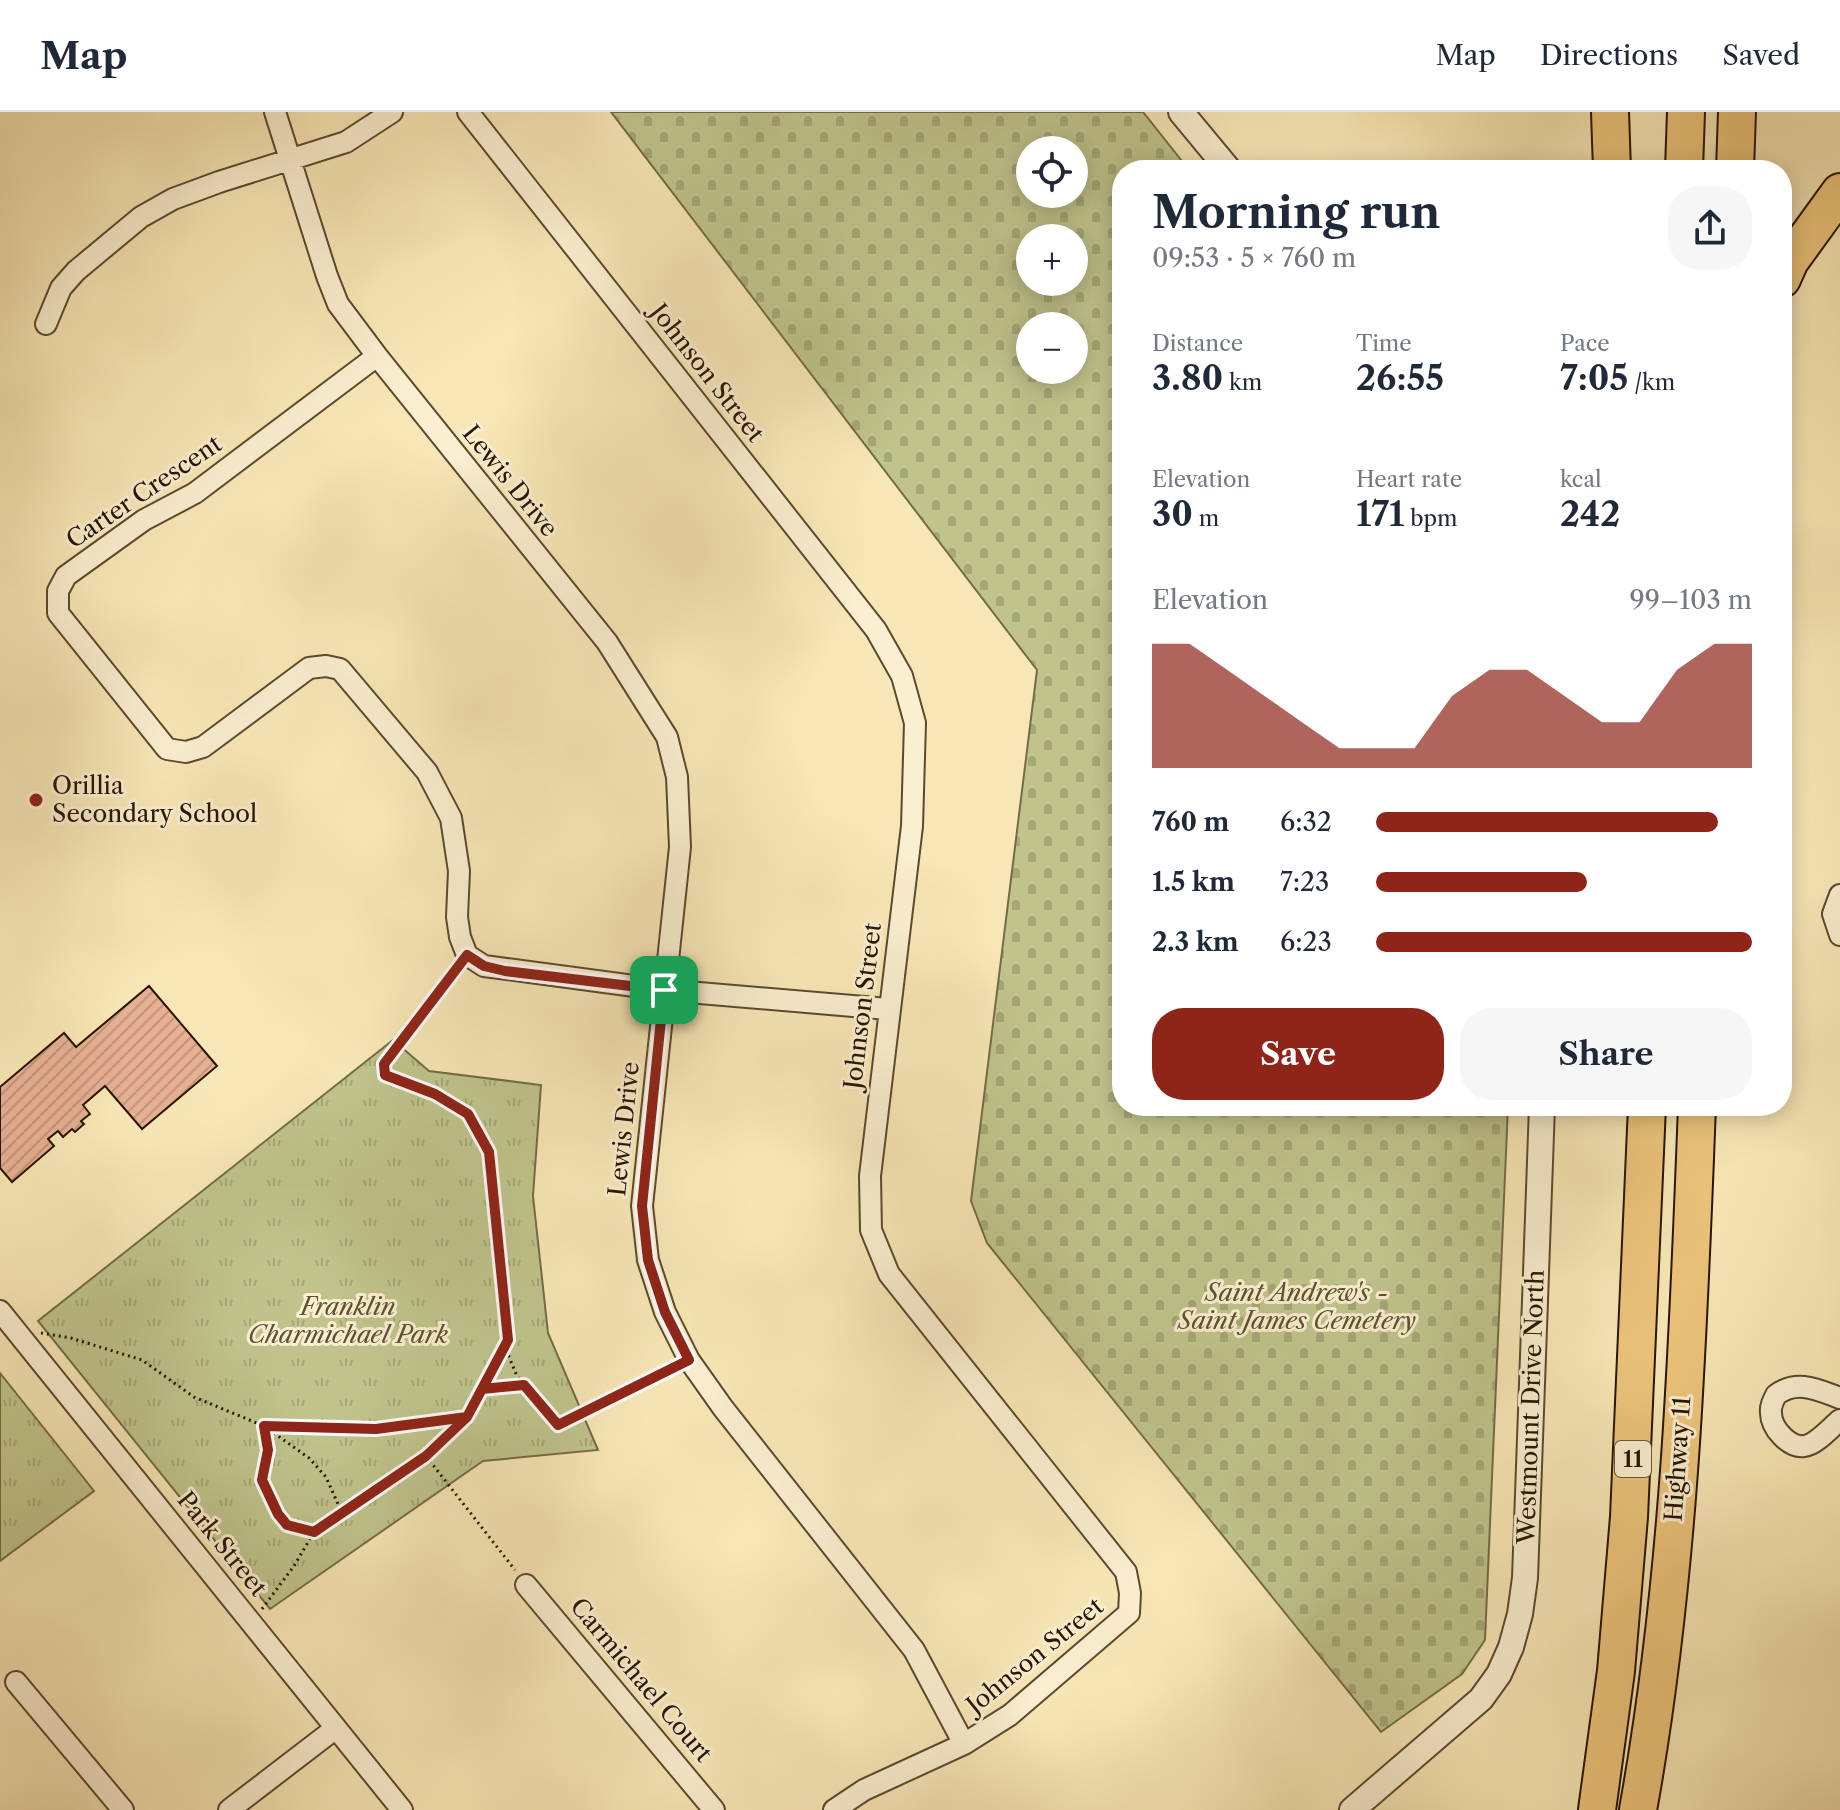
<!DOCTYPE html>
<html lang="en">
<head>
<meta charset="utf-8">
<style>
  body { margin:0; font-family:"Libre Caslon Text",serif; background:#f6f6f7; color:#1f2937; height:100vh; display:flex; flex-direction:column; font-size:30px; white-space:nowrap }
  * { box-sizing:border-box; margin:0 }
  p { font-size:26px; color:#747a83 }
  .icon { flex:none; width:44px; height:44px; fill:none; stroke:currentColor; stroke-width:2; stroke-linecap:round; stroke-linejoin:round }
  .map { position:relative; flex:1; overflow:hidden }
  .side { position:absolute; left:1112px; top:48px; width:680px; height:956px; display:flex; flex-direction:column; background:#fff; border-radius:32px; box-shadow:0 4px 20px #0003 }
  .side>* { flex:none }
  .buttons { position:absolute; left:1016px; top:24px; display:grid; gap:16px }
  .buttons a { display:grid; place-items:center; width:72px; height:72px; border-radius:50%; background:#fff; box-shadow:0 4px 20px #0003; font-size:40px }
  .pin { position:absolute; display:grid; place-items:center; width:68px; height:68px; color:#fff; margin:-34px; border-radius:16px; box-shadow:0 4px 12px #0006 }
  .round { display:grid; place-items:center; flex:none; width:84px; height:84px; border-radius:32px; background:#f6f6f7 }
  .summary { display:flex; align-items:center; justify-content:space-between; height:136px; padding:0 40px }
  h1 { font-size:44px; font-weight:800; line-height:60px }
  .metrics { display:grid; grid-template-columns:repeat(3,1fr); gap:12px; height:136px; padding:8px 40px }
  .metrics div { display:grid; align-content:center }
  .metrics b { font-size:34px; font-weight:800 }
  .metrics small { font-size:22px; font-weight:400 }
  .metrics p { font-size:22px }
  .chart { height:224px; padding:16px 40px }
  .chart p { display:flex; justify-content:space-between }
  .chart svg { width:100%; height:144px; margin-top:8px; fill:#8f2418; opacity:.7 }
  .primary-button { display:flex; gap:16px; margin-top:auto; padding:16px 40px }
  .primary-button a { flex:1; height:92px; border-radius:32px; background:#8f2418; color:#fff; font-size:32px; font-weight:800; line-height:92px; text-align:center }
  .primary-button a+a { background:#f6f6f7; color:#1f2937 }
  ul { padding:0 40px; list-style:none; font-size:26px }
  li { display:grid; grid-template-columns:128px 96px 1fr; align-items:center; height:60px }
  li i { height:20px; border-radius:10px; background:#8f2418 }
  header { display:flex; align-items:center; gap:48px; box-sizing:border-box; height:112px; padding:0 40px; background:#fff; border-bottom:2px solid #e0e1e3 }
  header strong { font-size:38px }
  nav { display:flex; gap:44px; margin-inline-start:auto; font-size:28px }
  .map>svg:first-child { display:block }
  .cemetery { fill:url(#cemetery-stones); stroke:#746c46; stroke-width:2; fill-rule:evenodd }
  .park { fill:url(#park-tufts); stroke:#746c46; stroke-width:2 }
  .building { fill:url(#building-hatch); stroke:#281400; stroke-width:2 }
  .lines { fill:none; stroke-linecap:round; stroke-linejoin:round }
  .minor-casing { stroke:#5c492e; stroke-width:24 }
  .tertiary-casing { stroke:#5c492e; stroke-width:28 }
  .motorway-casing { stroke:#281400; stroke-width:40 }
  .path { stroke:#281400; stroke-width:3; stroke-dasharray:2 4; stroke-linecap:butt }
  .minor { stroke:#faefd0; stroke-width:20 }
  .tertiary { stroke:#faefd0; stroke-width:24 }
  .motorway { stroke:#ecc47b; stroke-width:36 }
  .route-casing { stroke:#fff; stroke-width:16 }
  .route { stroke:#8f2418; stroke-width:10 }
  .poi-dot { fill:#8f2418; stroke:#faefd0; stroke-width:3 }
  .labels { text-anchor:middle; stroke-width:6; stroke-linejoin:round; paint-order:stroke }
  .shield { fill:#faefd0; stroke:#67563e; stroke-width:2 }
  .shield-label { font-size:22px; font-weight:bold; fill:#281400 }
  .street-label { font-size:24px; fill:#281400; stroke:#faefd0 }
  .poi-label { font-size:24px; fill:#281400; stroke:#faefd0; text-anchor:start }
  .park-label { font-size:24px; font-style:italic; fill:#5d5231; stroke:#faefd0 }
</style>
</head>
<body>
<header>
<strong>Map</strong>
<nav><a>Map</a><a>Directions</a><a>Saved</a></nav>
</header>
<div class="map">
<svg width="1840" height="1698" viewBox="0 0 1840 1698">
  <defs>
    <pattern id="cemetery-stones" width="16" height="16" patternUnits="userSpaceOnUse" patternTransform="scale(2)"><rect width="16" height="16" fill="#c0c48c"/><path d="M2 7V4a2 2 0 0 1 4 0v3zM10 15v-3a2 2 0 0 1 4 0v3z" fill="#a5a877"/></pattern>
    <pattern id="park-tufts" width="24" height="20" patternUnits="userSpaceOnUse" patternTransform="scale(2)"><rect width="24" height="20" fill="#c0c48c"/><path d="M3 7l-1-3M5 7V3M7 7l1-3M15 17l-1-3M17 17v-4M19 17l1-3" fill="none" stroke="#a5a877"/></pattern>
    <pattern id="building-hatch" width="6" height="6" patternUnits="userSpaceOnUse" patternTransform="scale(2)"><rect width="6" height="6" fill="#e6b093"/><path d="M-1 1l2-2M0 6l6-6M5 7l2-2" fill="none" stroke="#c5967d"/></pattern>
  </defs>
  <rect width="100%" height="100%" fill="#f8e7b6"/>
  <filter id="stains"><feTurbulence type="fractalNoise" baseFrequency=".0025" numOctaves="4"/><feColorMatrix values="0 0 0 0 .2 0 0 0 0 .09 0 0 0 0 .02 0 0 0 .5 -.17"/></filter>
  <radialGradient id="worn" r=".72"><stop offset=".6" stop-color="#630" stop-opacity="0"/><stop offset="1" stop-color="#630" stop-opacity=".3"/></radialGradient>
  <path class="cemetery" d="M611,0H1143L1189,58H1122V994H1508L1485,1528L1462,1562L1381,1620L987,1131L971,1089L1037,558ZM1030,38H1074V82H1030ZM1030,126H1074V170H1030ZM1030,214H1074V258H1030Z"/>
  <path class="park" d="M393,928L429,959L541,973L533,1084L548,1221L598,1338L483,1349L270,1497L38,1209Z
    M0,1261L94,1379L0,1449Z"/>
  <path class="building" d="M149,874L217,954L142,1017L105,974L83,993L90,1002L81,1009L84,1012L75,1020L72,1017L63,1025L58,1019L48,1027L54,1034L12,1070L0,1056V975L64,921L76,935Z"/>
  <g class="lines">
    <g class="minor-casing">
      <path id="minor" d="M275,0L327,164L338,192L377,244L607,530L667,625L677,665L680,735L642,1094L648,1148L665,1200L689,1248L723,1296L914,1538L964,1632
        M468,0L876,518L902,564L915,611L912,714L870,1064L871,1118L889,1162L1126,1460L1130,1481L1129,1501L1010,1603L964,1632L864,1678L834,1698
        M46,212L61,176L76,159L141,105L173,87L219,70L346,30L392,0
        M377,244L195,381L144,408L66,464L58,479V501L167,637L186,640L203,635L309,556L326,554L340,557L427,660L451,706L459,759L457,805L460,825L467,843L484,854L664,878L888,897
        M1840,783L1833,802L1840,823
        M0,1199L402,1698
        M1840,1286C1818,1278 1797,1267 1776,1283C1773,1289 1770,1295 1771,1301C1771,1316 1789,1336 1804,1334C1816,1333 1831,1315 1840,1308
        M526,1473L714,1698
        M16,1570L123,1698
        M229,1698L336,1616"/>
    </g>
    <g class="tertiary-casing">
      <path id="tertiary" d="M1181,0L1229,58
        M1352,1698L1481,1587L1499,1562L1511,1535L1520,1502L1525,1466L1542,994"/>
    </g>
    <g class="motorway-casing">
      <path id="motorway" d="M1610,0L1612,58
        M1684,58L1686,0
        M1735,58L1737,0
        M1782,167L1790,149L1840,80
        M1597,1698L1616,1559L1629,1405L1647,994
        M1638,1698C1680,1466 1688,1229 1697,994"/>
    </g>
    <path class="path" d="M455,859L384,952L385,963L435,982L468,1002L489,1040L509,1245L517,1264L558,1313L675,1255
      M41,1221L71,1226L142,1248L194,1285L264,1314L376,1317L467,1305
      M484,1277L524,1273
      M264,1314L268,1338L262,1368L278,1402L287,1413L314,1420
      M264,1314L309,1346L326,1365L342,1401
      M426,1344L515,1458
      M262,1497L294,1454L314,1420L426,1344L467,1305L508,1228"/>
    <use href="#minor" class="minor"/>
    <use href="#tertiary" class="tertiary"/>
    <use href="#motorway" class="motorway"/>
  </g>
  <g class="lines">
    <g class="route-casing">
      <path id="route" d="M664,878L642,1094L648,1148L665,1200L689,1248L558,1313L524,1273L482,1277L467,1305L426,1344L314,1420L287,1413L278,1402L262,1368L268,1338L264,1314L376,1317L467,1305L508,1228L489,1040L468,1002L435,982L385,963L384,952L467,843L484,854L505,859L664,878"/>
    </g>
    <use href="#route" class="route"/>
  </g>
  <circle class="poi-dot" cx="36" cy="688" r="8"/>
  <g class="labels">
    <rect class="shield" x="1615" y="1329" width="36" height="36" rx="6"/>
    <g class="shield-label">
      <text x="1633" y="1355">11</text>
    </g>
    <g class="street-label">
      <text transform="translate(707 261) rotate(52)" y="8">Johnson Street</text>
      <text transform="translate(510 369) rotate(51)" y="8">Lewis Drive</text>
      <text transform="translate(144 380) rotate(-34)" y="8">Carter Crescent</text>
      <text transform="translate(863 894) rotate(-83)" y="8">Johnson Street</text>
      <text transform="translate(624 1017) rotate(-84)" y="8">Lewis Drive</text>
      <text transform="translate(1531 1295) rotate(-88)" y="8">Westmount Drive North</text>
      <text transform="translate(1678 1347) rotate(-86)" y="8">Highway 11</text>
      <text transform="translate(222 1432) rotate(51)" y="8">Park Street</text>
      <text transform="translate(1035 1544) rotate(-39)" y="8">Johnson Street</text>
      <text transform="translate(641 1568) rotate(50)" y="8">Carmichael Court</text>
    </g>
    <g class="poi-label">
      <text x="52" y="682">Orillia<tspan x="52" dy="28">Secondary School</tspan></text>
    </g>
    <g class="park-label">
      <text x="1297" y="1189">Saint Andrew's -<tspan x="1297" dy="28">Saint James Cemetery</tspan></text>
      <text x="348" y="1203">Franklin<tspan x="348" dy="28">Charmichael Park</tspan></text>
    </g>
  </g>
  <rect width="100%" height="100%" filter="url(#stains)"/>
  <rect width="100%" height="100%" fill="url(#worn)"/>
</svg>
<div class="buttons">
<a><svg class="icon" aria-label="locate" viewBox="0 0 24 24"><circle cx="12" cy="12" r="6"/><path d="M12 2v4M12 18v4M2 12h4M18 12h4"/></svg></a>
<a>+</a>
<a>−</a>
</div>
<div class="pin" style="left:664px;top:878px;background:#1e9e55"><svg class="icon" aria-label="arrive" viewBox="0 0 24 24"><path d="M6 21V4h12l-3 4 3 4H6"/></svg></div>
<section class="side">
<div class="summary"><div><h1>Morning run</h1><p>09:53 · 5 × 760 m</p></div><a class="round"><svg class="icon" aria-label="share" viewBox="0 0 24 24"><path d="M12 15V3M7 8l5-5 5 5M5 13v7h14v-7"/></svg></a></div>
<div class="metrics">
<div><p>Distance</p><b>3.80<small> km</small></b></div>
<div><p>Time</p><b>26:55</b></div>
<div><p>Pace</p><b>7:05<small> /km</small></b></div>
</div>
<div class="metrics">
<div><p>Elevation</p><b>30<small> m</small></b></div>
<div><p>Heart rate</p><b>171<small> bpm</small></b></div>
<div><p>kcal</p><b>242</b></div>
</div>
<div class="chart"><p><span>Elevation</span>99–103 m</p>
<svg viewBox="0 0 160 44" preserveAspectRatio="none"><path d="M0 44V6L10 6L20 14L30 22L40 30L50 38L60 38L70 38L80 22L90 14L100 14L110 22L120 30L130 30L140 14L150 6L160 6V44z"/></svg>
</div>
<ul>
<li><b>760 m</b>6:32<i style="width:91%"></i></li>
<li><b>1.5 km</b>7:23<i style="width:56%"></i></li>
<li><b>2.3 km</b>6:23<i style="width:100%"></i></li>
</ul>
<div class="primary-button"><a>Save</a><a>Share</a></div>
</section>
</div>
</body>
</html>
